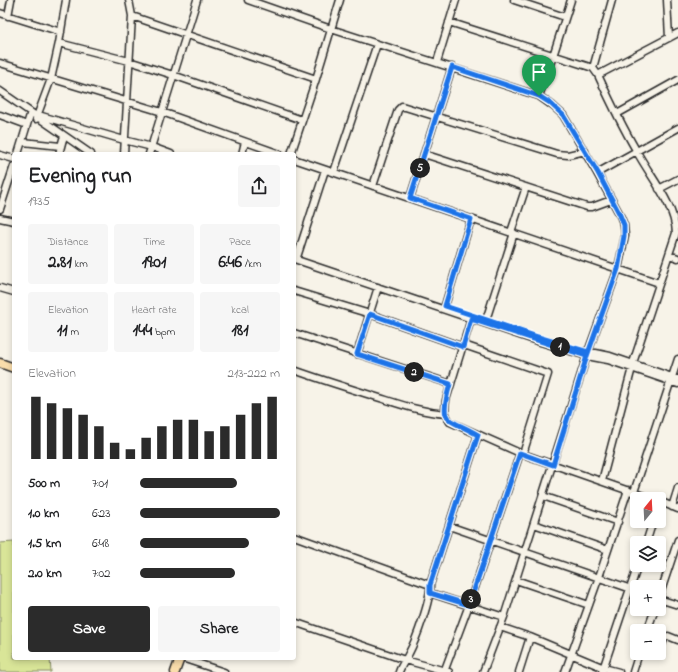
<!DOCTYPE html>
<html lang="en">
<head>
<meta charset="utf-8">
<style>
  body { margin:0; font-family:"Indie Flower",sans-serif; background:#f6f6f6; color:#202124; height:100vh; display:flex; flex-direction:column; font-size:15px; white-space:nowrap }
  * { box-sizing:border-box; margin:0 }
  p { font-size:13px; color:#757577 }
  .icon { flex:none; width:22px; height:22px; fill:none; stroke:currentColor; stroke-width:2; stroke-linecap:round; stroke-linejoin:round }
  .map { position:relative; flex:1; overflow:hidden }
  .details { position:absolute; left:12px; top:152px; width:284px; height:508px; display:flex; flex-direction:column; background:#fff; border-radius:4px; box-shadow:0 2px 6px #0003 }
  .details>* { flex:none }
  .needle { width:26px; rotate:18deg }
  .tools { position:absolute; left:630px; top:492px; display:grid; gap:8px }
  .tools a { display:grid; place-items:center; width:36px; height:36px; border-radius:4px; background:#fff; box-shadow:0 2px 6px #0003; font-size:20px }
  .pin { position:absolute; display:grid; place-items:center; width:34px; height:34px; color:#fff; margin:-41px -17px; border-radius:50% 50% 50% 0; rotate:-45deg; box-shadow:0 0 4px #0007 }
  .pin .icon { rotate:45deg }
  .km { position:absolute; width:20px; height:20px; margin:-10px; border-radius:50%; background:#222; color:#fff; font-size:11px; line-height:20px; text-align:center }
  .round { display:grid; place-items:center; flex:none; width:42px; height:42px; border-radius:4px; background:#f6f6f6 }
  .head { display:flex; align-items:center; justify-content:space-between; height:68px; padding:0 16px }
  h1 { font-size:22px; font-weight:700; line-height:30px }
  .stats { display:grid; grid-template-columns:repeat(3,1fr); gap:6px; height:68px; padding:4px 16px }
  .stats div { display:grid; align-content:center; border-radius:4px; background:#f6f6f6; text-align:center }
  .stats b { font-size:17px; font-weight:700 }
  .stats small { font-size:11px; font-weight:400 }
  .stats p { font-size:11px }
  .chart { height:112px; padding:8px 16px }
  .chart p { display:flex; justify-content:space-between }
  .chart svg { width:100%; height:72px; margin-top:4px; stroke:#2b2b2b; stroke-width:6 }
  .action { display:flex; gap:8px; margin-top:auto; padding:8px 16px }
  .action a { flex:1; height:46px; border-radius:4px; background:#2b2b2b; color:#fff; font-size:16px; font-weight:700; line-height:46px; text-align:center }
  .action a+a { background:#f6f6f6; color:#202124 }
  ul { padding:0 16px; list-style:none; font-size:13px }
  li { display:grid; grid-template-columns:64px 48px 1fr; align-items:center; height:30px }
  li i { height:10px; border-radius:5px; background:#2b2b2b }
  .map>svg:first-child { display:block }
  .green { fill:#d9e598; stroke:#828862 }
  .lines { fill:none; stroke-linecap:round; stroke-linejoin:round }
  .minor-casing { stroke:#2b2b2b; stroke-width:9 }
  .major-casing { stroke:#2b2b2b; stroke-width:11 }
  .minor { stroke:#f7f3e8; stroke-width:6 }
  .major { stroke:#faddab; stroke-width:8 }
  .route-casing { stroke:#fff; stroke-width:8 }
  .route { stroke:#1a73e8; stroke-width:5 }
</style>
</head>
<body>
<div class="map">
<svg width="678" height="672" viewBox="0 0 678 672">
  <rect width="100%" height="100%" fill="#f7f3e8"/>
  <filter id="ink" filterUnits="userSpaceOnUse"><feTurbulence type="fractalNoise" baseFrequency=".025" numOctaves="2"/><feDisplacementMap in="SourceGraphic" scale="8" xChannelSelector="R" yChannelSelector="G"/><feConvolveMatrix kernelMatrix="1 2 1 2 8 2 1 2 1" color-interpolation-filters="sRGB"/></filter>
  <g filter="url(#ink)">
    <path class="green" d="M14,542V658H50L51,672H0V543Z"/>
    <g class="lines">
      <g class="minor-casing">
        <path id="minor" d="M248,0L331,29L539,96L553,106L563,115L597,173L619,213L624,225L625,236L618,269L588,352L504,617L483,672
          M514,0L565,17
          M667,0L669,38
          M0,13L61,32
          M8,16L11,0
          M132,16L316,79
          M449,22L593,68L598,75C610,101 622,126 636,150C649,175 675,204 676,233L633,363
          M59,43L129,61L173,75L302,120
          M437,62L456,0
          M0,63L162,112L280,154
          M593,68L612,0
          M598,75L678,33
          M0,91L91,154
          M539,96L553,56L571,0
          M617,114L678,80
          M0,115L27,125
          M38,115L124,140L152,147L171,154
          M36,119L51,79L59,43L66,0
          M23,142L60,146
          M18,154L30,115
          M59,154L63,139
          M124,154L132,16L129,0
          M149,154L197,0
          M242,154L245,142
          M291,154L316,79L340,0
          M424,154L587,207H592L611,200
          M0,155L14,159
          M294,159L659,283
          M334,172L377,44
          M597,173L678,128
          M373,186L398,110L402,106L557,154L568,155L585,151
          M659,189L678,179
          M410,198L452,67
          M0,209L14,166
          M0,218L14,221
          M511,232L526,187
          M669,255L678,258
          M297,257L325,170
          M294,259L537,341L587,356L608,360L678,384
          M0,288L14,292
          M294,291L370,314L463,347
          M444,309L471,219
          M471,319L446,400C445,408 444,415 450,422L520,453L652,499
          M486,320L514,233
          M294,333L451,384
          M464,345L548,374L523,454
          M586,351L610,356L678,379
          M357,354L378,287
          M294,370C322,380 351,389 380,398C402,405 422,412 446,414
          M602,481L632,368
          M634,492L678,359
          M543,496L618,522
          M659,501L678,509
          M672,507L678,488
          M534,524L608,550
          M449,526L637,591
          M294,536L430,585
          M646,543L653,521
          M516,580L589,605
          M430,593L504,617
          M659,597L678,540
          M659,599L678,605
          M294,622L405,660L449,672
          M500,627L530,637L604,668L619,672
          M647,631L655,609
          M659,651L665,637L668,636L678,640
          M185,659L224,672
          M399,672C401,665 406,660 409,653C416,640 431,599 430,585L478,435
          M444,672L469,605L520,453
          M519,672L530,637
          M565,672L599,577L628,490
          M602,672L638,565
          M633,672L639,653"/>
      </g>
      <g class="major-casing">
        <path id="major" d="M0,363L14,368
          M175,672L180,658"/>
      </g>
      <use href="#minor" class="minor"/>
      <use href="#major" class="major"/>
    </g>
  </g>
  <g class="lines" filter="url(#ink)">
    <g class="route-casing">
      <path id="route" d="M539,96L550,103L563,115L598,173L619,213L624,225V236L618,269L587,356L471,319L463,347L370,314L357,354L450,384C438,426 448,417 478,435L430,585V593L469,605L520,453L553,465L587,356L588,352L538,337L445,306L471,219L410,198L452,67L539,96"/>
    </g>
    <use href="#route" class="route"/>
  </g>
</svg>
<div class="tools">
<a><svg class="needle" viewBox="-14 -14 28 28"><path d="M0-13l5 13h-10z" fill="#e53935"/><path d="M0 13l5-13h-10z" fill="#757577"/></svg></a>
<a><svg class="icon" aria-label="layers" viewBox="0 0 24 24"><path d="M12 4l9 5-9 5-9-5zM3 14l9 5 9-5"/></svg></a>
<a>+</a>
<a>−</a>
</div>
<div class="pin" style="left:539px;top:96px;background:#1e9e55"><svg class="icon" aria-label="arrive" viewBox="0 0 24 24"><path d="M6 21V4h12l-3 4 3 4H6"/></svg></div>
<b class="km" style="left:560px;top:347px">1</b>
<b class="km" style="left:414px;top:372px">2</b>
<b class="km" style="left:471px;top:599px">3</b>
<b class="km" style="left:420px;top:168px">5</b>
<section class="details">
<div class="head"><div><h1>Evening run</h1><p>19:35</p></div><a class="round"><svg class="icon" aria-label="share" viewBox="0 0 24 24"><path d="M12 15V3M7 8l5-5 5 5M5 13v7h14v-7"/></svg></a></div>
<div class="stats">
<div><p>Distance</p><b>2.81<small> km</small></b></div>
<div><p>Time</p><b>19:01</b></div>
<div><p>Pace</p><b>6:46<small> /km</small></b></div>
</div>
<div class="stats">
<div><p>Elevation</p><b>11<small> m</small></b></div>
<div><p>Heart rate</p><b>144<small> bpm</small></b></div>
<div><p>kcal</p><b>181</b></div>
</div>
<div class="chart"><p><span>Elevation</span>213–222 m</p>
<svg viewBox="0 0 160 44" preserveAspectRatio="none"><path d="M5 44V6M15 44V10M25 44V13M35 44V17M45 44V24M55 44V34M65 44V38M75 44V31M85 44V24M95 44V20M105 44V20M115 44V27M125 44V24M135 44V17M145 44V10M155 44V6"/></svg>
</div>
<ul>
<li><b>500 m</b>7:01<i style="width:69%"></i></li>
<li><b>1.0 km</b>6:23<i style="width:100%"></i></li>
<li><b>1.5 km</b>6:48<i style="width:78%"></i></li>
<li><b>2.0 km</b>7:02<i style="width:68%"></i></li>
</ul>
<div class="action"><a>Save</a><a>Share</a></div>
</section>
</div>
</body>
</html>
